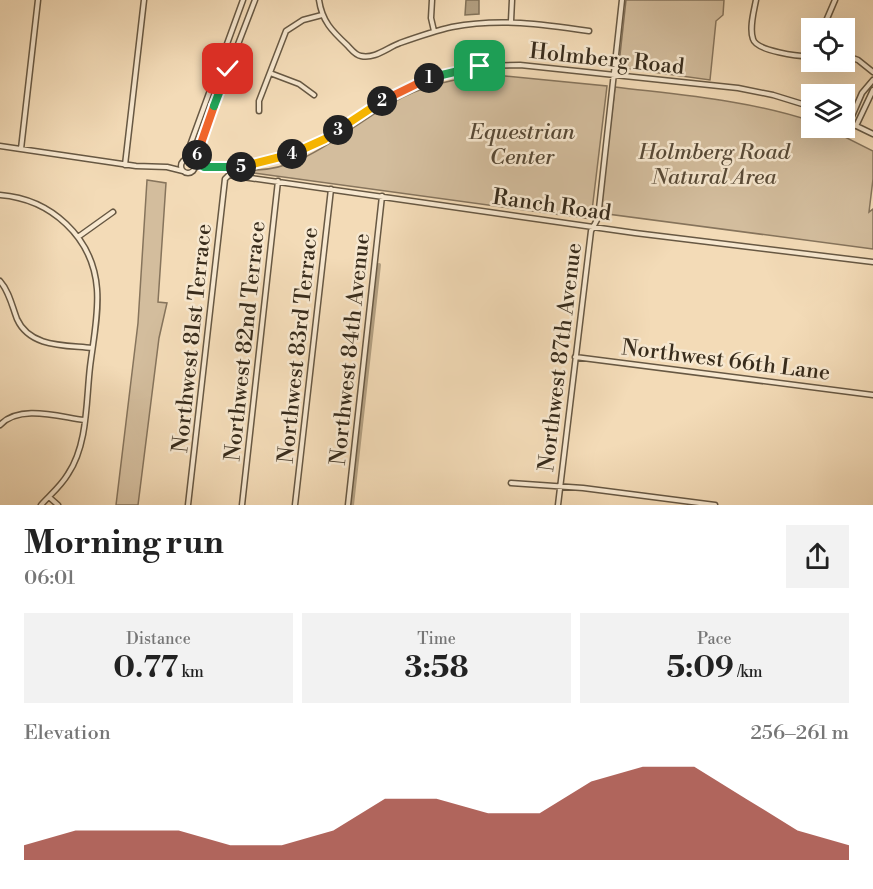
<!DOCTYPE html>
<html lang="en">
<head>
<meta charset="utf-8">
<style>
  body { margin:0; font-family:"Libre Bodoni",serif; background:#f2f2f2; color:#222; height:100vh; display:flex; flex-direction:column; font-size:22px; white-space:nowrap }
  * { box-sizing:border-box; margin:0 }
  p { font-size:20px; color:#767676 }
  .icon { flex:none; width:33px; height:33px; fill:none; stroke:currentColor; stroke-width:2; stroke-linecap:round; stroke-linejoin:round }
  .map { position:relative; height:505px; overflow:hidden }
  .side { display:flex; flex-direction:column; background:#fff; flex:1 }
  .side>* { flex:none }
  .buttons { position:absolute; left:801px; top:18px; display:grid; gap:12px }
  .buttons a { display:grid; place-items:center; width:54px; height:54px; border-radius:0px; background:#fff; box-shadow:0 6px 24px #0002; font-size:30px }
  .pin { position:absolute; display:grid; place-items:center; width:51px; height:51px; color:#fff; margin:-26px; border-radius:12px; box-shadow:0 3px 9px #0006 }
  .km { position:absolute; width:30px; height:30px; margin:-15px; border-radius:50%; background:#222; color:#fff; font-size:16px; line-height:30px; text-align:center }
  .round { display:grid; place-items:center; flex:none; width:63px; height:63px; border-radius:0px; background:#f2f2f2 }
  .summary { display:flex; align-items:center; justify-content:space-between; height:102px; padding:0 24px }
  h1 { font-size:33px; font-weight:800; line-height:45px }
  .metrics { display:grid; grid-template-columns:repeat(3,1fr); gap:9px; height:102px; padding:6px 24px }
  .metrics div { display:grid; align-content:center; border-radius:0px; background:#f2f2f2; text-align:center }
  .metrics b { font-size:30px; font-weight:800 }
  .metrics small { font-size:16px; font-weight:400 }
  .metrics p { font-size:16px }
  .chart { height:168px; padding:12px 24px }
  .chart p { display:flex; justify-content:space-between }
  .chart svg { width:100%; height:108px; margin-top:6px; fill:#8f2418; opacity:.7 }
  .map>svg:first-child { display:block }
  .green { fill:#d3bd9d; stroke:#86745c; stroke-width:1.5 }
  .water { fill:#b3a082; stroke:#827259; stroke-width:1.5 }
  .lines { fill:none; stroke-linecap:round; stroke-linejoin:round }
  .canal { stroke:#b3a082; stroke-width:4 }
  .minor-casing { stroke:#675843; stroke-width:7 }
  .minor { stroke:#f7e8d0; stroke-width:4 }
  .split-1-casing { stroke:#fff; stroke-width:12 }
  .split-2-casing { stroke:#fff; stroke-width:12 }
  .split-3-casing { stroke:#fff; stroke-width:12 }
  .split-4-casing { stroke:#fff; stroke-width:12 }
  .split-5-casing { stroke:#fff; stroke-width:12 }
  .split-6-casing { stroke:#fff; stroke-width:12 }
  .split-7-casing { stroke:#fff; stroke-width:12 }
  .split-8-casing { stroke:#fff; stroke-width:12 }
  .split-1 { stroke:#22a559; stroke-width:8 }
  .split-2 { stroke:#f0652b; stroke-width:8 }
  .split-3 { stroke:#f5b400; stroke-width:8 }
  .split-4 { stroke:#f5b400; stroke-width:8 }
  .split-5 { stroke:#f5b400; stroke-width:8 }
  .split-6 { stroke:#22a559; stroke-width:8 }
  .split-7 { stroke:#f0652b; stroke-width:8 }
  .split-8 { stroke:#22a559; stroke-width:8 }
  .labels { text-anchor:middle; stroke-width:5; stroke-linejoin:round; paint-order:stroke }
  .street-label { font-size:22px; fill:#382c1c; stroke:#f7e8d0 }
  .park-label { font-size:22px; font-style:italic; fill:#574936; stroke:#f7e8d0 }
</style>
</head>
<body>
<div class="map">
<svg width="873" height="505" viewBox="0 0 873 505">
  <rect width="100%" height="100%" fill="#f3dbb7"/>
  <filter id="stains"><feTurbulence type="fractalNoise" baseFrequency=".00333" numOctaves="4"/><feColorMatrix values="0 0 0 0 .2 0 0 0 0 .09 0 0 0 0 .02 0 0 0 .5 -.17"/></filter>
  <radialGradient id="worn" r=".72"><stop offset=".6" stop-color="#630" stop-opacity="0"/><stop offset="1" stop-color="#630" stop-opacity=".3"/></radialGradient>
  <path class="green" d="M626,0H724L723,15L716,21L710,80L624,68L619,62H625L620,55Z
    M495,75L607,86L591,219L247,172L248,170C303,173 347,128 392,103C423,85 460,77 495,75Z
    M615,87C680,95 748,100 811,121L812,128H827L873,151V179L869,212L873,209V249L600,213Z
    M147,180L166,183L158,302L167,303L159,338L138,505H116L138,323Z"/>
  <path class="water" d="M466,0H479V14L465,15Z"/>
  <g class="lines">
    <path class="canal" d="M352,505L379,265"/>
    <g class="minor-casing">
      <path id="minor" d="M319,0C322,21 332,31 347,45C351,49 355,55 361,56C375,59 387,48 400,43C417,37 434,31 452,27C499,18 542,24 589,31
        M432,0L431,18L434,31
        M756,0C754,11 749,28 753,39C756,51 800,57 812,56
        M511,21L512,0
        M823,28L835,0
        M844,55L858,60L873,72
        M270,73L299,84L314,95
        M259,111V101L286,31L303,20L322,15
        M844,120L873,134
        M849,123L862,93L873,80
        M856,126L873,90
        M0,146L136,166L167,167L183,171
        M21,149L38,0
        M185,159L243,0
        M181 166a7 7 0 1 1 14 0a7 7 0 1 1-14 0Z
        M193,162L194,153L202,138L255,0
        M194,163L204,167L231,168L257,164L286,156L325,139L385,99L406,88L435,77L480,66L520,65L738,88L773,95L812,107
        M199,163L196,158L199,148
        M125,165L144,0
        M0,195C51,199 93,237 97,289C99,314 93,342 90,367C86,401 88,444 68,474C61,486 50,495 41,505
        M78,237L113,212
        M0,281C9,291 12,306 17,319C30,348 66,345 92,348
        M575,357L873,395
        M0,425C20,404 59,417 84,420
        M511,483L583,488L715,505
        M49,497L58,505
        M188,505L225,179L229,175L635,233L873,262
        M242,505L278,181
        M295,505L331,189
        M348,505L382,196
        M558,505L591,231L598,218L622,0"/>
    </g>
    <use href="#minor" class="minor"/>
  </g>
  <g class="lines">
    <g class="split-1-casing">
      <path id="split-1" d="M429,78L480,66"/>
    </g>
    <g class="split-2-casing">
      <path id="split-2" d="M382,101L429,78"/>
    </g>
    <g class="split-3-casing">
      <path id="split-3" d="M338,130L382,101"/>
    </g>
    <g class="split-4-casing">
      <path id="split-4" d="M292,154L325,139L338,130"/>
    </g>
    <g class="split-5-casing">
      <path id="split-5" d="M241,167L292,154"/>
    </g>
    <g class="split-6-casing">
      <path id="split-6" d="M197,155V162L204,167H241"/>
    </g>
    <g class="split-7-casing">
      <path id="split-7" d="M197,155L214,106"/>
    </g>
    <g class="split-8-casing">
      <path id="split-8" d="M214,106L228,69"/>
    </g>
    <use href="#split-1" class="split-1"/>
    <use href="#split-2" class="split-2"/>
    <use href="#split-3" class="split-3"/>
    <use href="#split-4" class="split-4"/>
    <use href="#split-5" class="split-5"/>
    <use href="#split-6" class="split-6"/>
    <use href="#split-7" class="split-7"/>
    <use href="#split-8" class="split-8"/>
  </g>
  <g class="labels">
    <g class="street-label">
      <text transform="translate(607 58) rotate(6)" y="8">Holmberg Road</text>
      <text transform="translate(552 204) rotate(8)" y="8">Ranch Road</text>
      <text transform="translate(191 338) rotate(-84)" y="8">Northwest 81st Terrace</text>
      <text transform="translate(244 341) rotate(-84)" y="8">Northwest 82nd Terrace</text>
      <text transform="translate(297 345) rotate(-84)" y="8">Northwest 83rd Terrace</text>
      <text transform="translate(349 349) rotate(-84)" y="8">Northwest 84th Avenue</text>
      <text transform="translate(559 357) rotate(-83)" y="8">Northwest 87th Avenue</text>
      <text transform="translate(726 359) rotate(7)" y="8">Northwest 66th Lane</text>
    </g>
    <g class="park-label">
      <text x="522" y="139">Equestrian<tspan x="522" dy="25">Center</tspan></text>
      <text x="714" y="159">Holmberg Road<tspan x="714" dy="25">Natural Area</tspan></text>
    </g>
  </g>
  <rect width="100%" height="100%" filter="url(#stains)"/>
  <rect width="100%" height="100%" fill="url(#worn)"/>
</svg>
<div class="buttons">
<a><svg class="icon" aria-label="locate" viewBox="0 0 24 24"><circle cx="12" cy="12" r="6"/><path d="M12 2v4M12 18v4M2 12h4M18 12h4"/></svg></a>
<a><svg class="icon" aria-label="layers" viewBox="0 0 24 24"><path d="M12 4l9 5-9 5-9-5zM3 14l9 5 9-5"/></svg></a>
</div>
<div class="pin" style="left:480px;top:66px;background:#1e9e55"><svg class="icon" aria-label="arrive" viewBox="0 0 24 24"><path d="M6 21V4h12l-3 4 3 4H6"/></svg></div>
<div class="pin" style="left:228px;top:69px;background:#d93025"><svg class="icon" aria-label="check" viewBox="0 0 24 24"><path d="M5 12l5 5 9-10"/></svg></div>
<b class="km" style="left:429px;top:78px">1</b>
<b class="km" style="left:382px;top:101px">2</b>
<b class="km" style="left:338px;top:130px">3</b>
<b class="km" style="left:292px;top:154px">4</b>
<b class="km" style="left:241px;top:167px">5</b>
<b class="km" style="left:197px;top:155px">6</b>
</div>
<section class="side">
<div class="summary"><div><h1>Morning run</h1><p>06:01</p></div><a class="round"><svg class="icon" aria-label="share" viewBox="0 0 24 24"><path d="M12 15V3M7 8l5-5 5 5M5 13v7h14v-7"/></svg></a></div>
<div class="metrics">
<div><p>Distance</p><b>0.77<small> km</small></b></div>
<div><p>Time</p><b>3:58</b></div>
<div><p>Pace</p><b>5:09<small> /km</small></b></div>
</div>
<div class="chart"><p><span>Elevation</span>256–261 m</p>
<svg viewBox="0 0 160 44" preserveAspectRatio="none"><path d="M0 44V38L10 32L20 32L30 32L40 38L50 38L60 32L70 19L80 19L90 25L100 25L110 12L120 6L130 6L140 19L150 32L160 38V44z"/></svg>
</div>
</section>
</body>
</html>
